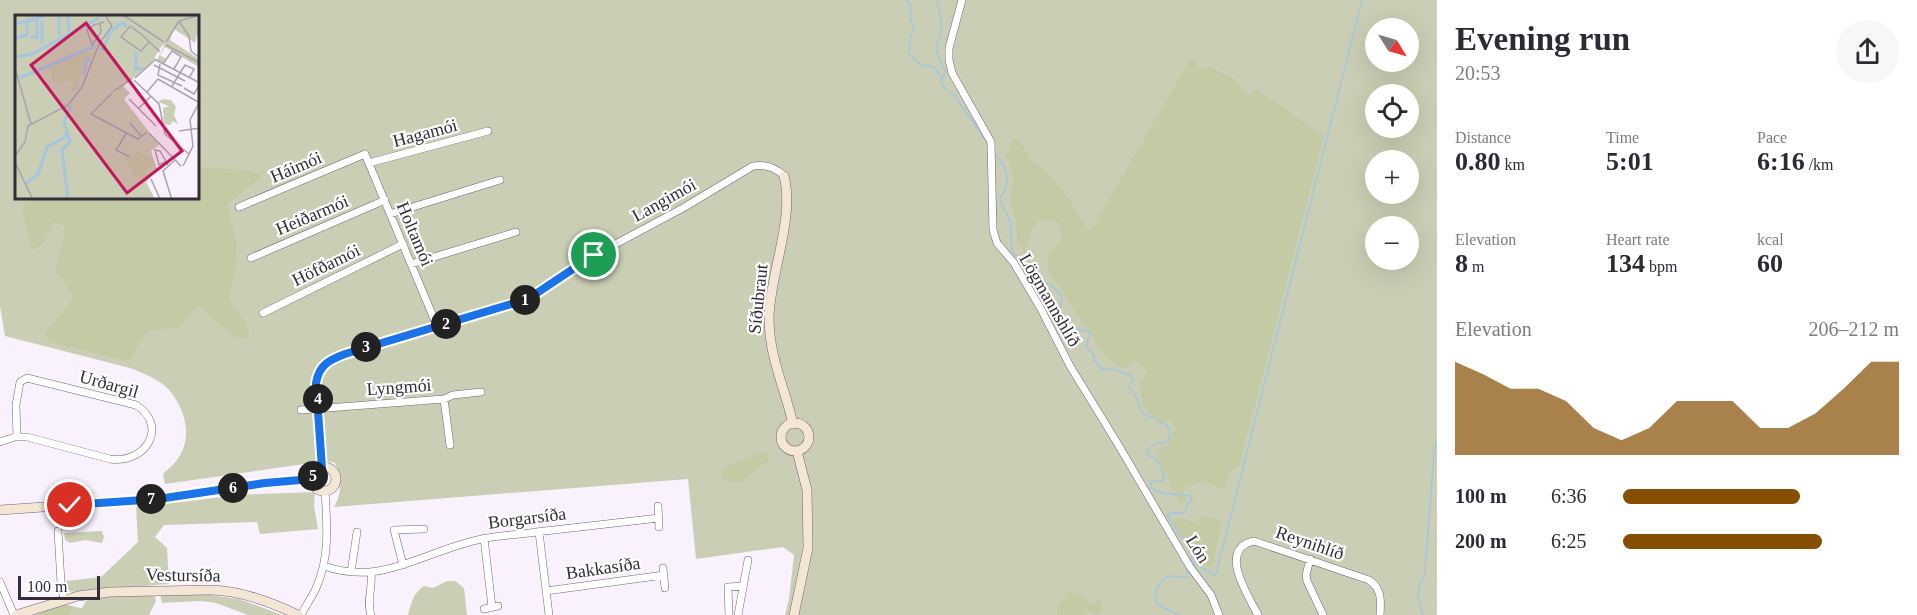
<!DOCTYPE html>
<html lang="en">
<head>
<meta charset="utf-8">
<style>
  body { margin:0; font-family:Georgia,serif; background:#f7f7f7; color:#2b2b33; height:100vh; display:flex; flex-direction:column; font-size:22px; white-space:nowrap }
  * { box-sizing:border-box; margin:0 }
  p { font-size:20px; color:#7c7c81 }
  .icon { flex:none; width:33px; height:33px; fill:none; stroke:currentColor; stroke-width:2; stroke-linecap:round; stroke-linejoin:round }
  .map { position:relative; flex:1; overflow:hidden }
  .panel { display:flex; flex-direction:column; background:#fff; width:480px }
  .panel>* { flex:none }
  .needle { width:39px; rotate:127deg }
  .fabs { position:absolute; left:1365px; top:18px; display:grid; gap:12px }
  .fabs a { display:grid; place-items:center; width:54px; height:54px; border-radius:50%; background:#fff; box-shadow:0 6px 24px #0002; font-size:30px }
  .scale { position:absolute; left:18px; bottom:15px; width:82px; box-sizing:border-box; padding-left:6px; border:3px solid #342d38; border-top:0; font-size:16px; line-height:21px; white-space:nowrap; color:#342d38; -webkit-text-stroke:4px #fff; paint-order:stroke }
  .pin { position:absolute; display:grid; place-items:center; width:51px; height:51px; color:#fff; margin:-26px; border:3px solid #fff; border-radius:50%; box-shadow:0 2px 6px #0007 }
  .km { position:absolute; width:30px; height:30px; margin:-15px; border-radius:50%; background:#222; color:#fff; font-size:16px; line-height:30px; text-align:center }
  .round { display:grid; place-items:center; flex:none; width:63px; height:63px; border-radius:32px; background:#f7f7f7 }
  .headline { display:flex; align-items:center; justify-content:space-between; height:102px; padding:0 18px }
  h1 { font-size:33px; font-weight:700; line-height:45px }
  .metrics { display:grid; grid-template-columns:repeat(3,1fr); gap:9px; height:102px; padding:6px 18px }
  .metrics div { display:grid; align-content:center }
  .metrics b { font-size:26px; font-weight:700 }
  .metrics small { font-size:16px; font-weight:400 }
  .metrics p { font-size:16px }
  .chart { height:168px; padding:12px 18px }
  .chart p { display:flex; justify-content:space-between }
  .chart svg { width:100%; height:108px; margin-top:6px; fill:#854e00; opacity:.7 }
  ul { padding:0 18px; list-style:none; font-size:20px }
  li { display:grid; grid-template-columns:96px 72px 1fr; align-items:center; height:45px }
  li i { height:15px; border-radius:8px; background:#854e00 }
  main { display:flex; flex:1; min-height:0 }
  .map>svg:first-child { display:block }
  .green { fill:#c9ceb4; fill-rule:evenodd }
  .forest { fill:#c3caa4 }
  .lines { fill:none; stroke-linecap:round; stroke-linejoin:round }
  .stream { stroke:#a4c6e0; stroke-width:1.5 }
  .street-casing { stroke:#73637a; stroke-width:8 }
  .secondary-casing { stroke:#73637a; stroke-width:10 }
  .street { stroke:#fff; stroke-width:7 }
  .secondary { stroke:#f3e6d4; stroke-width:9 }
  .route-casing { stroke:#fff; stroke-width:12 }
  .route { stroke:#1a73e8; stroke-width:8 }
  .labels { text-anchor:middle; stroke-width:4.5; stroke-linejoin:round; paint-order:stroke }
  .street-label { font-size:18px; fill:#342d38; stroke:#fff }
  .inset-river { fill:none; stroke:#a4c6e0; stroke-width:3 }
  .inset-road { fill:none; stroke:#aaa3ae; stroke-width:1.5 }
  .view { fill:#c2185b; fill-opacity:0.15; stroke:#c2185b; stroke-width:3 }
  .inset-edge { fill:none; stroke:#342d38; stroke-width:3 }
</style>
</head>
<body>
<main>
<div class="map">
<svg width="1437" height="615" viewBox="0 0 1437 615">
  <rect width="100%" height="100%" fill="#f9f2fd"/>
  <path class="green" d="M0,0H1437V615H785L789,599L794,555L783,547L696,559L688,479L334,507C342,494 342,478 335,463L325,461L165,484L163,474C168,469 175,464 179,457C194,434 183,402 164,385C154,377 142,373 130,368L5,336L0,306ZM16,16H198V198H16ZM1376,28H1408V62H1376ZM1376,94H1408V128H1376ZM1376,160H1408V194H1376ZM1376,226H1408V260H1376Z
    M315,492L314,506L318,529L260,534L257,522L164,525L155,537L167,548L169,584L67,592L66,581L101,577L138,542L136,506L183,502L237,495Z
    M102,531L104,537L102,543L85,540L70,543L65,540L64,533Z
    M447,581H455L464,588L467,615H408C411,604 413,593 424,586L433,588Z
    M196,593L239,599L282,615H248L216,603L201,601L162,603L160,594Z
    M154,594L156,601L149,615H70L75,607L82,608L86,601L92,598Z"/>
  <path class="forest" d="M1190,60H1196L1197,66L1203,70L1210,67L1234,79L1248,97L1256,89L1324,136L1239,466L1231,470L1225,485L1220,488L1201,481L1183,489L1186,502L1180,503L1155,451L1167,446L1176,428L1170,419L1159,424L1143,406L1140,384L1148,372L1134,360L1123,369L1103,354L1049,271L1047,259L1063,236L1058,221L1040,219L1031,230L1025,253L1017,243L1016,222L1010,202L1014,178L1006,155L1014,138C1023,144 1028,152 1031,162C1057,172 1073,210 1090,232Z
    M198,166L205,168L251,170L262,176L227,205L237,244L235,274L229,291L231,302L246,324L249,333V339L235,337L198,306L179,328L148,330L129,361L49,342L45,334L74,297L56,271L66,227L54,222L43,244L32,250L22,207L29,198H198Z
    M767,452L770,459L741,482H727L721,475L724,468L760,453Z
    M1177,517L1197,523L1198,517L1216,518L1221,523L1213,564L1210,567L1200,565L1198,562L1202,559V555L1191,550L1185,536L1174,526L1173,522Z
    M1068,591C1077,592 1084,596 1089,603L1095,604L1097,599L1101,600L1102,608L1098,615L1087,611L1085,613L1087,615H1057V609Z
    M64,604L75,607L70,615H35Z"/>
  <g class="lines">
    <path class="stream" d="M906,0L910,3L911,19L914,28L910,40L909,54L921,65L934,67L941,76V78
      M937,0L942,26L936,49L945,72L941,83L946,90L955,96L988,144
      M994,153C1002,162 1010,172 1006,186C1005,191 1001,195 1000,200L1010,221L1012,251L1027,269L1039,279L1053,287L1062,296L1059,314L1060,325L1090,332L1086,347L1094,355V360L1102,369H1113L1132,376L1133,378L1129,387C1132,392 1135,395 1137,399C1140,404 1139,409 1143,413C1154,421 1177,421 1168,442L1155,444L1147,450L1148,456C1159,456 1163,470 1164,479L1162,482L1151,481V488L1163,493L1190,496L1192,499L1187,505L1185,513H1170L1168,516C1174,530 1186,540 1195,553L1193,557L1189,558L1190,561
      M1191,561L1214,575L1216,574L1362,0
      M1436,602L1437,603
      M1179,615L1157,604L1155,593L1160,583L1167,576L1187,577V568
      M1423,615C1415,591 1416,596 1425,572L1434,453L1437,441"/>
    <g class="street-casing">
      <path id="street" d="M962,0L949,48V60L952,73L991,142L993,230L997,243L1014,263L1041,309L1070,366L1116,441L1190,567L1211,595L1219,615
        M369,163L488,131
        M239,207L365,154L437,326
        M390,214L500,180
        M251,258L385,200
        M411,264L516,232
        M263,313L403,244
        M444,399L450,445
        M301,410L444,399L453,395L481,392
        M0,442L15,437H27L110,459C146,464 169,426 136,405L27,378L20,382L16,405L17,437
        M322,468L317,383C319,365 329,360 345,353L528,299L541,292L580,263L683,208L753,166C765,164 775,167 784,176
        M658,506L659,527
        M58,531L61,583L64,600
        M539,532L549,615
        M484,538L492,607
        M1310,559L1306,575L1307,581L1323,615
        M403,565L394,530L424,529
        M324,566C384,587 425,550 482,539C500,535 518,535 536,532C577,527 618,523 659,518
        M663,568L665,588
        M351,572L357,532
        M371,573C373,587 366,601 371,615
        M0,582L14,615
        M546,591L664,575
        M484,609L498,606
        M301,615C306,605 313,596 317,586C330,555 327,524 325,491
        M729,615L728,587L743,586
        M738,615L748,560
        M1258,615C1248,595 1217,549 1254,541L1369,580C1382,589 1381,600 1380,615"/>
    </g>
    <g class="secondary-casing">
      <path id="secondary" d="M784,176C795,218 770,274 769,317C769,357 784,385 793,424
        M781 437a14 14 0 1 1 28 0a14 14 0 1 1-28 0Z
        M312 479a12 12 0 1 1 24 0a12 12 0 1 1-24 0Z
        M0,510L158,499L265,483L312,479
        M16,615L78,596L110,592L209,590C239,590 271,602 298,615
        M794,615L808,548L807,490L797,451"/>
    </g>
    <use href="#street" class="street"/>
    <use href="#secondary" class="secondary"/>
  </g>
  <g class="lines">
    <g class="route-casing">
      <path id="route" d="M70,505L158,499L265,483L312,479L315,471L322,468L316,383C319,365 329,360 345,354L528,299L594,255"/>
    </g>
    <use href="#route" class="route"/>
  </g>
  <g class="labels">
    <g class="street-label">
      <text transform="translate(425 133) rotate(-15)" y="6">Hagamói</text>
      <text transform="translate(296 167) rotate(-23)" y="6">Háimói</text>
      <text transform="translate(664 200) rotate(-29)" y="6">Langimói</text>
      <text transform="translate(312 215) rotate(-23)" y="6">Heiðarmói</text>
      <text transform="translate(415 234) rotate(67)" y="6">Holtamói</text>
      <text transform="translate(326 265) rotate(-26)" y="6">Höfðamói</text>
      <text transform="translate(758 299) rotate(-84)" y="6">Síðubraut</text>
      <text transform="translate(1050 300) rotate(60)" y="6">Lögmannshlíð</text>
      <text transform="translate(109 384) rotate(16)" y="6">Urðargil</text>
      <text transform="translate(399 387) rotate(-4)" y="6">Lyngmói</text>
      <text transform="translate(527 518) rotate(-7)" y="6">Borgarsíða</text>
      <text transform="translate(1310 543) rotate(19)" y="6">Reynihlíð</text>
      <text transform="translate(1198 549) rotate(58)" y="6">Lón</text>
      <text transform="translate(603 568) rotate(-8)" y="6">Bakkasíða</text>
      <text transform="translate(183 575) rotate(1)" y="6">Vestursíða</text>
    </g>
  </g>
  <g transform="translate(15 15)">
    <rect width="184" height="184" fill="#f9f2fd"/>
    <path d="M0,0H184V24L182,20L180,28L159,14L155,25L184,44V52L150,32L145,40L151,44L148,49L142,45L149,31L148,29L135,50L108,71L115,78L109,84L144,130L136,136L142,154L131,167L140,184H0ZM148,84L156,85L161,92L159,100L163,109L157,106L156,110L149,109L148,93L154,91L143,87Z" fill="#c9ceb4"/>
    <path d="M70,36L78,39L68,51L62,74L56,78L59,65L38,68L35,51ZM126,133V139L136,142L139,150L128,156L132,158L129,162H119L110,142L115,143Z" fill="#c3caa4"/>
    <path class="inset-river" d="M53,0L54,18M0,9L33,0M44,20V0M15,22H22V3M0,23L12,20V6M27,29V6M85,34H88L96,16L106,8L110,10L109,7M121,36V54L128,53M0,42L17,39L84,3M69,59L72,44L75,45M5,63L80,31M11,168L23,159L32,132L49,123L52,117M53,185L47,135L55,126L49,107L56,90"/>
    <path class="inset-road" d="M108,0L149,27M164,6L174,21L176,36L185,43M85,8L86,17L77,30L72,15L79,10L89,7M134,27L126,36L106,22L115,11L126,19L145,37M151,27L164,6L185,0M151,30L185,48M139,44L185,68M145,49L143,60L167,71M148,49L157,36L166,42L159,54M139,50L170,66M0,53L16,109M120,63L140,45M119,65L144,89L150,119L174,139M157,71L170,50L179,54L174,63M169,73L179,79L185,69M99,76L117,64M132,77L143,64L185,88M97,78L76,99L123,124L132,117M114,84L141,111M123,94L136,81M115,108L127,122M164,116L185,113M112,117L101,135L115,142M134,118L166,151M0,141L10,127L13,111L53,90L67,72L84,29L97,11L90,0M0,147L18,185M150,147L144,150L140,135L145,136L153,150M168,151L178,131L175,105L185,86M184,156V185M136,164L145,184M157,185L148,156L160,145"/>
    <path class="view" d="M71,8L167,136L112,178L16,50Z"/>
    <rect width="184" height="184" class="inset-edge"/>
  </g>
</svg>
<div class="fabs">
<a><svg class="needle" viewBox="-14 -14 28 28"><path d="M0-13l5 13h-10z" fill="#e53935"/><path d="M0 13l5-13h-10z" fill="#7c7c81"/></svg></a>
<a><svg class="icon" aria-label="locate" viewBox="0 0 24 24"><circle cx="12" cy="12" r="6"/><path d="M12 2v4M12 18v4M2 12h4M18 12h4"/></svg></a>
<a>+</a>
<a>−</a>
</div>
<div class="scale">100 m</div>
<div class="pin" style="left:594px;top:255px;background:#1e9e55"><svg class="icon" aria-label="arrive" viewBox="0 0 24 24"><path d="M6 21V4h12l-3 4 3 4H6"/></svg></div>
<div class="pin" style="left:70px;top:505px;background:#d93025"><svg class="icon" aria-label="check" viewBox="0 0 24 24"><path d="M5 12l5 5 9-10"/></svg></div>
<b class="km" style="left:525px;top:300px">1</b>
<b class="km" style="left:446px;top:324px">2</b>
<b class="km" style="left:366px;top:347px">3</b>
<b class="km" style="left:318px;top:399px">4</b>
<b class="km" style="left:313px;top:476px">5</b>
<b class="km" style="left:233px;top:488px">6</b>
<b class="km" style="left:151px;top:499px">7</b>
</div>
<section class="panel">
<div class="headline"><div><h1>Evening run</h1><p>20:53</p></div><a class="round"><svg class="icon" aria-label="share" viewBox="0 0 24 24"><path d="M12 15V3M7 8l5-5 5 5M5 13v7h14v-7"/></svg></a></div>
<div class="metrics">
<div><p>Distance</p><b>0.80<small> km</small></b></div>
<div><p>Time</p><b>5:01</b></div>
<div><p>Pace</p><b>6:16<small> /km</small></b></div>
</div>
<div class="metrics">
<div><p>Elevation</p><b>8<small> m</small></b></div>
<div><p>Heart rate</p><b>134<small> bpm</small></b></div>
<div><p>kcal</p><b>60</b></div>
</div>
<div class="chart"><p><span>Elevation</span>206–212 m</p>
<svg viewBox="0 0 160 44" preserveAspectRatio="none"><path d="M0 44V6L10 11L20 17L30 17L40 22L50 33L60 38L70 33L80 22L90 22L100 22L110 33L120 33L130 27L140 17L150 6L160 6V44z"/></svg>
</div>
<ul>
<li><b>100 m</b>6:36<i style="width:64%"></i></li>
<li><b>200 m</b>6:25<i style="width:72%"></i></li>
</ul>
</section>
</main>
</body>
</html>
